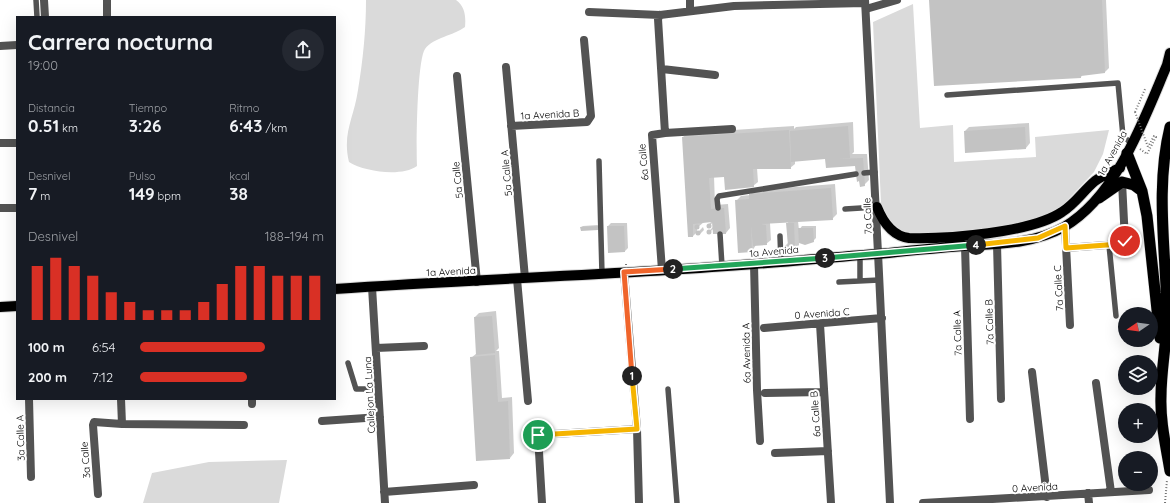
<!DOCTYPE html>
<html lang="es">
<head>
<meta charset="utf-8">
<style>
  body { margin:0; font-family:Quicksand,sans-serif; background:#242831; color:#f1f3f6; height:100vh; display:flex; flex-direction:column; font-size:15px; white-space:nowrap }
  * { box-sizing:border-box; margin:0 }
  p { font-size:13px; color:#9ea1a6 }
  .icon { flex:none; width:22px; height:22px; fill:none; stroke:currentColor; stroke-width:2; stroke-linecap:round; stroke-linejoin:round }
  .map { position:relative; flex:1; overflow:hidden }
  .drawer { position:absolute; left:16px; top:16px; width:320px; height:384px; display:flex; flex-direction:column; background:#171b24; border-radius:0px; box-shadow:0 4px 16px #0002 }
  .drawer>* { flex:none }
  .needle { width:26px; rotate:257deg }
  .buttons { position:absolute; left:1118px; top:307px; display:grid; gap:8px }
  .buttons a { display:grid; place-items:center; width:40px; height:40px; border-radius:50%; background:#171b24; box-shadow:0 4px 16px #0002; font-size:20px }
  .pin { position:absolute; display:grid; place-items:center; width:34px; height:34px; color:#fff; margin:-17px; border:2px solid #fff; border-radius:50%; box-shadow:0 1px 4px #0007 }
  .km { position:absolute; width:20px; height:20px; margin:-10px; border-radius:50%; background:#222; color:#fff; font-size:11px; line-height:20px; text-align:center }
  .round { display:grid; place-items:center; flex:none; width:42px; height:42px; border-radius:21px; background:#242831 }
  .head { display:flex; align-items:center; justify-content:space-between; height:68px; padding:0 12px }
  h1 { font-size:22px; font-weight:700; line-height:30px }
  .stats { display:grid; grid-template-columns:repeat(3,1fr); gap:6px; height:68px; padding:4px 12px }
  .stats div { display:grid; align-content:center }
  .stats b { font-size:17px; font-weight:700 }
  .stats small { font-size:11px; font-weight:400 }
  .stats p { font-size:11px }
  .chart { height:112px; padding:8px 12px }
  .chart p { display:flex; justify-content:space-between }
  .chart svg { width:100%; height:72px; margin-top:4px; stroke:#d93025; stroke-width:6 }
  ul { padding:0 12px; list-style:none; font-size:13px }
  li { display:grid; grid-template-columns:64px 48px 1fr; align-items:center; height:30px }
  li i { height:10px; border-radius:5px; background:#d93025 }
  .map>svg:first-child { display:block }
  .green { fill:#dadada }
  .shadow { fill:#0003 }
  .building { fill:#c3c3c3 }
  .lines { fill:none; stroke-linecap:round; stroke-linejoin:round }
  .primary-casing { stroke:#dbdbdb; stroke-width:12 }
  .trunk-casing { stroke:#dbdbdb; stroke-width:12 }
  .path { stroke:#757575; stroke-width:2; stroke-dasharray:1 2; stroke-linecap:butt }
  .service { stroke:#535353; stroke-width:5.5 }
  .minor { stroke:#535353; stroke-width:8 }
  .tertiary { stroke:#535353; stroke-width:8 }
  .primary { stroke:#000; stroke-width:10 }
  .trunk { stroke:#000; stroke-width:11 }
  .path-bridge { stroke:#757575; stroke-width:2; stroke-dasharray:1 2; stroke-linecap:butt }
  .split-1-casing { stroke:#fff; stroke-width:8 }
  .split-2-casing { stroke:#fff; stroke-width:8 }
  .split-3-casing { stroke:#fff; stroke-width:8 }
  .split-4-casing { stroke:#fff; stroke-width:8 }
  .split-5-casing { stroke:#fff; stroke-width:8 }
  .split-1 { stroke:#f5b400; stroke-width:5 }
  .split-2 { stroke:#f0652b; stroke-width:5 }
  .split-3 { stroke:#22a559; stroke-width:5 }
  .split-4 { stroke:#22a559; stroke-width:5 }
  .split-5 { stroke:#f5b400; stroke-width:5 }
  .labels { text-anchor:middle; stroke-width:4; stroke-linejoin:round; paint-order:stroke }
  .street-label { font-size:10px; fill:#000; stroke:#fff }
</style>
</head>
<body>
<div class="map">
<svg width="1170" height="503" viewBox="0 0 1170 503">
  <rect width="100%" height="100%" fill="#fff"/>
  <path class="green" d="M366,0H456C465,6 466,17 465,27C453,36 434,37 425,49C417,60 416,148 417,166C402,177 365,172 349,162C342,133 354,118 358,90C363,60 366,30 366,0Z
    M913,4L920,128L953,125L954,162L1036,157L1035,137L1109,130L1103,154L1094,172L1062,206L1037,219L1002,228L970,233L905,234L890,221L885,214L881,204L873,22Z
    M287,460L279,503H143L152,473L209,462Z"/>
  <path class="shadow" d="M930,0H1106L1109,68L1105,72L1083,74L1081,77Z
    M853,122L854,152L852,154H867L869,180L864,185L856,165L825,158L795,161V164L790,168H757L758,182L753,186L725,176H714L715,205L728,204L730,228L726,233H714V228L709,233L708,232L714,226L713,222L709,227L707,226L712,221L704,222L697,228V233L703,227L704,230L699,235L696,233L693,236L683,137L687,133L794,126V129L796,127Z
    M1029,123L1030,143L1026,148L965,131L969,127Z
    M835,184L837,214L832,219L798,221L799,230L802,226H816V238L813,241L799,242V245L795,249L786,245L788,243L787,224L789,221L770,223L771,240L766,244L756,245L752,251L736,201L741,196L750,195L754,190Z
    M611,223H627L628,248L625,251L608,226Z
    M598,225L597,229L581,227L583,226Z
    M496,311L499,348L496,351H499L502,398L512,397L514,453L510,458L471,358L477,353L475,317L479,313Z"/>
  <path class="building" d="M929,0H1102L1105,73L1081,76V78L934,86Z
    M848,126L850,158L837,159L863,158L865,186L860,187L859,181L857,182L855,166L826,168L825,159L791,162L790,131Z
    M1025,127L1026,149L965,153L964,131Z
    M789,130L791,169H753L754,187L725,190L724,177L709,178L711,209L724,208L726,234H713L712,222L693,224V237H688L682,137Z
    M831,188L833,220L761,224L766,225L767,245L753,246L751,225L752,252L738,253L735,200L749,199V194Z
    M786,223H794L795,250L785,251V245H788Z
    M706.5 226a2.5 2.5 0 1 1 5 0a2.5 2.5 0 1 1-5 0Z
    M694.5 227a2.5 2.5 0 1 1 5 0a2.5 2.5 0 1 1-5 0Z
    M598,226V230L581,231L580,227Z
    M607,226H624L625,252L608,253Z
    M798,228H813L814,242L805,245L799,243Z
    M706.5 232a2.5 2.5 0 1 1 5 0a2.5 2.5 0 1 1-5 0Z
    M695.5 233a2.5 2.5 0 1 1 5 0a2.5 2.5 0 1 1-5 0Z
    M492,316L495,353L476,355L474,317Z
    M495,355L498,402L508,401L510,459L476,461L470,357Z"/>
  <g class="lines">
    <g class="primary-casing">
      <path id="primary" d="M877,207C883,222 892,236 909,238C947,239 1031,233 1062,212C1075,204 1083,191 1095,181C1103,175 1111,172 1120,168
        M335,289C475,279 615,275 754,264C799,261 844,256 889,253C914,250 939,248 964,246C997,244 1034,244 1064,227C1117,196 1144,119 1167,65L1170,53
        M0,307L17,306"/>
    </g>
    <g class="trunk-casing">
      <path id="trunk" d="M1170,127C1155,188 1166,252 1167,314C1167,342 1161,369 1161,396C1160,422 1166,446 1170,471
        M1127,153L1142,191L1147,216L1160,338
        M1099,198L1122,182L1134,185L1142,191"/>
    </g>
    <path class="path" d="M1135,112L1145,89L1146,90
      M1140,149L1147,154L1156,137L1154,136L1148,147
      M1165,503L1167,480"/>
    <path class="service" d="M36,0L37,17
      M947,95L1118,83L1123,136L1132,144
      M599,161L602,274
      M864,173L875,172
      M718,208L717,199L719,196L856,174
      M845,209L877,207
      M720,234L722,266
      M780,236L781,262
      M1109,245L1116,316
      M860,281V255
      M839,282L879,280
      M348,363L356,389H379
      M668,389L677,503"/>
    <path class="minor" d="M44,0L45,17
      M107,0V17
      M690,0V11
      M866,9L897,0
      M589,12L660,15L734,6L865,3
      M660,15L658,19L665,133
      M0,46L17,45
      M506,67L525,278
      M662,69L715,75
      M457,76L477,282
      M511,126L587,122L591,116L584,40
      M0,143H17
      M0,208H17
      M1065,226L1070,325
      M997,244L1001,399
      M965,246L970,419
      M1066,248L1120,244L1125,241L1122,182
      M878,253L890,503
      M754,264L757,390L760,441
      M662,270L652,135L665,133L732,129
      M624,272L637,429L639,503
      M517,279L528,401
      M372,287L385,503
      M820,324L831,503
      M764,328L882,318
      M376,348L424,346
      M1032,372L1047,497
      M1096,383L1111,492
      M765,393L824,392
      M29,399L31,477
      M252,399V404
      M322,421L380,417
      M122,424L244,425
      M775,453L828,451
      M384,492L474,485
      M1088,493L1089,503
      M98,494L93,425L94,422L122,424L121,399
      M542,503L538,435L637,429
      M923,503L1149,490"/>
    <path class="tertiary" d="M865,0L878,253"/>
    <use href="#primary" class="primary"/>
    <use href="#trunk" class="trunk"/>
    <path class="path-bridge" d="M1135,112L1148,147
      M626,264L627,278"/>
  </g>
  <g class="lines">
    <g class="split-1-casing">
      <path id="split-1" d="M538,435L637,429L632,376"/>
    </g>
    <g class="split-2-casing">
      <path id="split-2" d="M632,376L624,272L673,269"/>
    </g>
    <g class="split-3-casing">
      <path id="split-3" d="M673,269L825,258"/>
    </g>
    <g class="split-4-casing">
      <path id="split-4" d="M825,258L976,245"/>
    </g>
    <g class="split-5-casing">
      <path id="split-5" d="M976,245L1038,238L1065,226L1066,248L1120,244L1125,241"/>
    </g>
    <use href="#split-1" class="split-1"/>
    <use href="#split-2" class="split-2"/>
    <use href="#split-3" class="split-3"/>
    <use href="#split-4" class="split-4"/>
    <use href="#split-5" class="split-5"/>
  </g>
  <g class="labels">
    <g class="street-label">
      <text transform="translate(550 114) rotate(-3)" y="4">1a Avenida B</text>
      <text transform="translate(1112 153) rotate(-61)" y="4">1a Avenida</text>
      <text transform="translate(643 162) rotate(-95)" y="4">6a Calle</text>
      <text transform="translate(506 173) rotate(-95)" y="4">5a Calle A</text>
      <text transform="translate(457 180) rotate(-96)" y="4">5a Calle</text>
      <text transform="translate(867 216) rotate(-92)" y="4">7a Calle</text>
      <text transform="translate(774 251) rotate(-5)" y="4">1a Avenida</text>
      <text transform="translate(451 271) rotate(-3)" y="4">1a Avenida</text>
      <text transform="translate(1058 288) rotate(-93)" y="4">7a Calle C</text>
      <text transform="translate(822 313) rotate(-4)" y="4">0 Avenida C</text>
      <text transform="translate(989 322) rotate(-92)" y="4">7a Calle B</text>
      <text transform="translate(957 333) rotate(-92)" y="4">7a Calle A</text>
      <text transform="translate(746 353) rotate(-91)" y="4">6a Avenida A</text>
      <text transform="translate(369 395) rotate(-93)" y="4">Callejon La Luna</text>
      <text transform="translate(815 414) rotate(-94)" y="4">6a Calle B</text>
      <text transform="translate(20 438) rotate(-92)" y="4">3a Calle A</text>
      <text transform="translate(85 460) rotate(-94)" y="4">3a Calle</text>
      <text transform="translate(1035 487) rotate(-3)" y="4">0 Avenida</text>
    </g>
  </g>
</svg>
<div class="buttons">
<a><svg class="needle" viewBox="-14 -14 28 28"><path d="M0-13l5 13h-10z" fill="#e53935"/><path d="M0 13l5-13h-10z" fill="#9ea1a6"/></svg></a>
<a><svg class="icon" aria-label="layers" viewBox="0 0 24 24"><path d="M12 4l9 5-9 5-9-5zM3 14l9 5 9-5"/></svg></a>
<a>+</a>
<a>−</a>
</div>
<div class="pin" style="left:538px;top:435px;background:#1e9e55"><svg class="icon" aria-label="arrive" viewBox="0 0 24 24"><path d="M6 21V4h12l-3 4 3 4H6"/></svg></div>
<div class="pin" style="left:1125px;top:241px;background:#d93025"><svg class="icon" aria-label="check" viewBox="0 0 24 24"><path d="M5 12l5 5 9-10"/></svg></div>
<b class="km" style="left:632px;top:376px">1</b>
<b class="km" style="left:673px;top:269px">2</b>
<b class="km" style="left:825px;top:258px">3</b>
<b class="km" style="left:976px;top:245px">4</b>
<section class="drawer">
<div class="head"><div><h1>Carrera nocturna</h1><p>19:00</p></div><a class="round"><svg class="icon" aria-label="share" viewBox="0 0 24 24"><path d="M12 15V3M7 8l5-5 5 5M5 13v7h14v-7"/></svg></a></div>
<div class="stats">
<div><p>Distancia</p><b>0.51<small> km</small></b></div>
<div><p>Tiempo</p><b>3:26</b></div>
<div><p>Ritmo</p><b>6:43<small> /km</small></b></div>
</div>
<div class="stats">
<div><p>Desnivel</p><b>7<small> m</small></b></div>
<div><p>Pulso</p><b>149<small> bpm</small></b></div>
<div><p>kcal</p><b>38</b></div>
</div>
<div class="chart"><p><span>Desnivel</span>188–194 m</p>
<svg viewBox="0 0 160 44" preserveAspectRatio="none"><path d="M5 44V11M15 44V6M25 44V11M35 44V17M45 44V27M55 44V33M65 44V38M75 44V38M85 44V38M95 44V33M105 44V22M115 44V11M125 44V11M135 44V17M145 44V17M155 44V17"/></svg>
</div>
<ul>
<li><b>100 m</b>6:54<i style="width:68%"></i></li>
<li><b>200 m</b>7:12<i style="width:58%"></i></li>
</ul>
</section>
</div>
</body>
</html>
